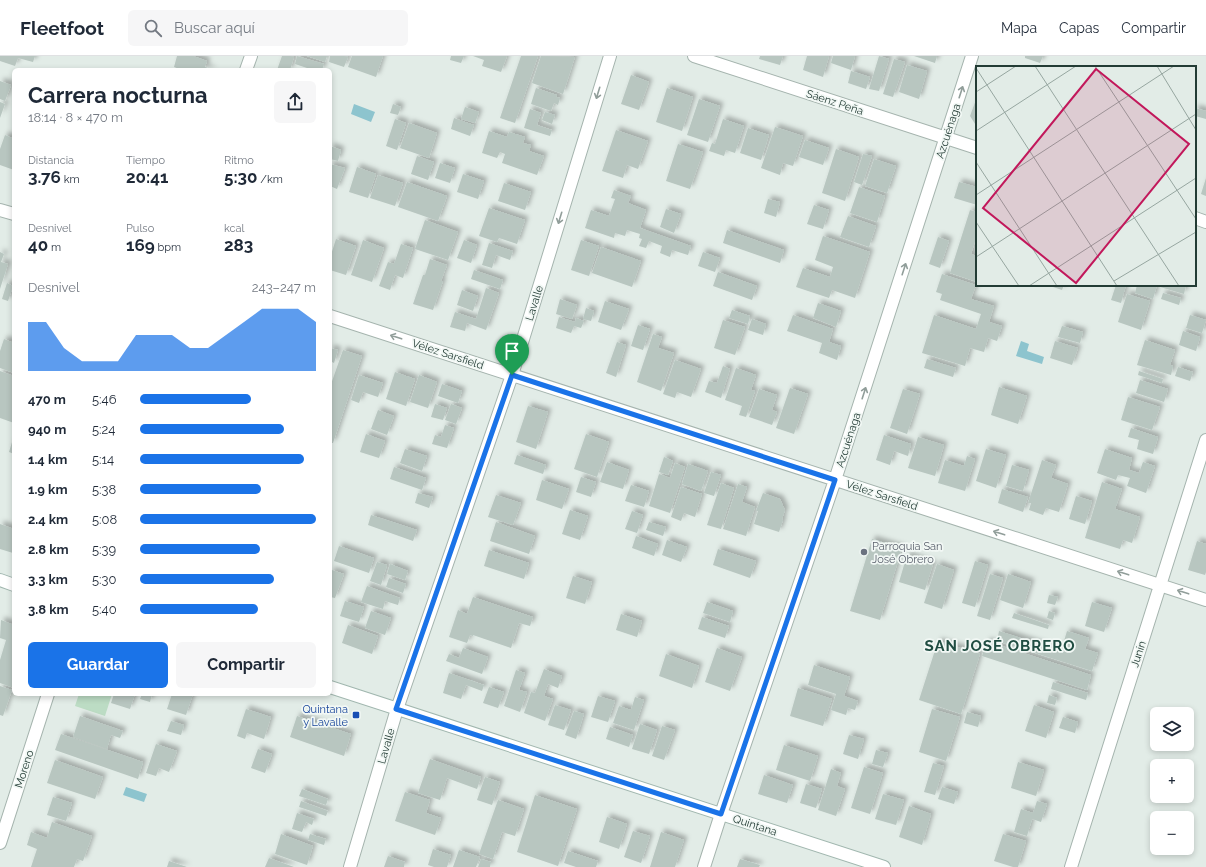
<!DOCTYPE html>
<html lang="es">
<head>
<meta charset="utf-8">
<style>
  body { margin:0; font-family:Raleway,sans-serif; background:#f6f6f7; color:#1f2937; height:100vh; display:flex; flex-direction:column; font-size:15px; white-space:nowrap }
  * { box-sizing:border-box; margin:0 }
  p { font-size:13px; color:#747a83 }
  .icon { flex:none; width:22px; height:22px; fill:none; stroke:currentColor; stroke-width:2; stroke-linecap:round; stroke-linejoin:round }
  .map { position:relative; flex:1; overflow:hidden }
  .drawer { position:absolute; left:12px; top:12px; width:320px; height:628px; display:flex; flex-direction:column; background:#fff; border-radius:6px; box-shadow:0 2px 6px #0003 }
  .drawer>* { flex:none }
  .buttons { position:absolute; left:1150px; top:651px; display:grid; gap:8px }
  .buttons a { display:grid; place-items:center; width:44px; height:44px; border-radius:6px; background:#fff; box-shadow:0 2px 6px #0003; font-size:20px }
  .pin { position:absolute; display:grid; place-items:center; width:34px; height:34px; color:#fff; margin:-41px -17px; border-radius:50% 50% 50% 0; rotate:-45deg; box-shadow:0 0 4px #0007 }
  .pin .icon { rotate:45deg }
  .round { display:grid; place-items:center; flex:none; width:42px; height:42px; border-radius:6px; background:#f6f6f7 }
  .summary { display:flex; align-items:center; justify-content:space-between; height:68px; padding:0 16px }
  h1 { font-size:22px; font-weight:700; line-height:30px }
  .stats { display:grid; grid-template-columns:repeat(3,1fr); gap:6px; height:68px; padding:4px 16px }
  .stats div { display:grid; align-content:center }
  .stats b { font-size:17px; font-weight:700 }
  .stats small { font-size:11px; font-weight:400 }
  .stats p { font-size:11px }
  .chart { height:112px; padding:8px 16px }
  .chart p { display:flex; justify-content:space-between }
  .chart svg { width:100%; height:72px; margin-top:4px; fill:#1a73e8; opacity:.7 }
  .action { display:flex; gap:8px; margin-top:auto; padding:8px 16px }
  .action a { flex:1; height:46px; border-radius:6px; background:#1a73e8; color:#fff; font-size:16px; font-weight:700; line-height:46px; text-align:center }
  .action a+a { background:#f6f6f7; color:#1f2937 }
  ul { padding:0 16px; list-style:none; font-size:13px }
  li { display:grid; grid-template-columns:64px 48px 1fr; align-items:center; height:30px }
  li i { height:10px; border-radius:5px; background:#1a73e8 }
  header { display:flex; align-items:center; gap:24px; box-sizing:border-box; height:56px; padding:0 20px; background:#fff; border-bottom:1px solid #e0e1e3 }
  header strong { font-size:19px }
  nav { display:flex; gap:22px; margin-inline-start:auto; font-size:14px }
  .search { width:280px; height:36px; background:#f6f6f7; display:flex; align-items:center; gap:10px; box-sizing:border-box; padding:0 14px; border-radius:6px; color:#747a83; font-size:15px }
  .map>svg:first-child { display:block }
  .grass { fill:#bcdcc4 }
  .water { fill:#8dc4ce }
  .building { fill:#b8c6c0; filter:url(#shadow) }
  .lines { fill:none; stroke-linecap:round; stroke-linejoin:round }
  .minor-casing { stroke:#a5b4ae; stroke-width:14 }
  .secondary-casing { stroke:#a1b7af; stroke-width:14 }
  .minor { stroke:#fff; stroke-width:12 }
  .secondary { stroke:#fff; stroke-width:12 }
  .oneway { stroke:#919e9a }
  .route-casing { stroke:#fff; stroke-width:8 }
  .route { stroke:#1a73e8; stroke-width:5 }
  .worship-dot { fill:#6b7280; stroke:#f2f8f5; stroke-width:1.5 }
  .transit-dot { fill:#1a4fb4; stroke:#f2f8f5; stroke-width:1.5 }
  .labels { text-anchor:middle; stroke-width:3.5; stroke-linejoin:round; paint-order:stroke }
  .street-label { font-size:11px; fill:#233c35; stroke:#f2f8f5 }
  .worship-label { font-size:11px; fill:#5b616d; stroke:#f2f8f5; text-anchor:start }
  .transit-label { font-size:11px; fill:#164399; stroke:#f2f8f5; text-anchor:end }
  .district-label { font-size:15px; font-weight:bold; letter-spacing:1px; fill:#204d42; stroke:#f2f8f5 }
  .inset-road { fill:none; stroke:#96a6a0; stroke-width:1 }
  .view { fill:#c2185b; fill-opacity:0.15; stroke:#c2185b; stroke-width:2 }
  .inset-edge { fill:none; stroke:#233c35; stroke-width:2 }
</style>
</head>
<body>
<header>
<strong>Fleetfoot</strong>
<div class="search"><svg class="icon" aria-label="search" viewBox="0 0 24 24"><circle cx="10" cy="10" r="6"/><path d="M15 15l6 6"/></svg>Buscar aquí</div>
<nav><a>Mapa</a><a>Capas</a><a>Compartir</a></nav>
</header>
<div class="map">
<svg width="1206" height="811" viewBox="0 0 1206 811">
  <defs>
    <filter id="shadow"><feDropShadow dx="3.5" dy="-3.5" stdDeviation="2" flood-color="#0004"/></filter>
  </defs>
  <rect width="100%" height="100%" fill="#e2ece7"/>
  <path class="grass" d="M79,638H112L105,660L75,650Z"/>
  <path class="water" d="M354,48L375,56L371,66L351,58Z
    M1021,285L1029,288L1027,295L1044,301L1042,308L1016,300Z
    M126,731L147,738L144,746L123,739Z"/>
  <path class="building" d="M0,0H35L33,6L18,2L15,10L0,5Z
    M177,0H193L207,5L205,11L214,14H182L174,11Z
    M282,0H290L294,1L290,14H277Z
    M297,0L324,8L322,14H313L295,8Z
    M307,0H327L325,6Z
    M330,0H344L348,1L344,11L329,6Z
    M352,0H383L376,21L348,11Z
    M451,0H464L461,7L450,4Z
    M473,0H507L501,16L482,10L484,4Z
    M521,0H538L515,67L500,62Z
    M541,0L575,1L563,38L532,27Z
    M760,0H783L780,9L759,3Z
    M807,0H829L823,21L803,14Z
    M833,0H855L851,14L831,7Z
    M879,0L889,3L879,35L869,33Z
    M914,0H937L935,7Z
    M1025,0H1043L1040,7L1025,2Z
    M894,3L905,6L893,41L883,38Z
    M907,9L927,15L919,43L899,36Z
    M851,15L870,21L866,33L848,27Z
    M631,19L649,26L639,54L621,48Z
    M0,25L11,29L5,45L0,43Z
    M536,32L557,39L556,41L560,42L558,49L554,47L551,55L531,48Z
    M667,32L693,41L682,75L656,66Z
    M977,41V71L970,60Z
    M699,43L720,50L708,86L687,79Z
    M0,46L5,48L0,62Z
    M393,48L401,51L398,59L390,57Z
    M465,51L479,56L475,67L461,63Z
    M1195,52L1206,55V63L1195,60Z
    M530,53L541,57L537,69L552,74L550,80L524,72Z
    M545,56L555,59L552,68L542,64Z
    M454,62L474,69L470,80L451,73Z
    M395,63L406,67L397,94L386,90Z
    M723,63L744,70L735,97L726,94L724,100L709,95L712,87L715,88Z
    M409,67L437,77L429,102L400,92Z
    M775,71L803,80L793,110L783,107L780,119L761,112Z
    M748,72L769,79L761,104L740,97Z
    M616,74L648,85L638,113L627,109L623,122L602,115Z
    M489,75L507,81L509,76L525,81L523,87L531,89L529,95L544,100L537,119L502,107L505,98L500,96L497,102L482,97Z
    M5,79L14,83V114L0,109V93Z
    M805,84L829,92L823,109L799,101Z
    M678,88L703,96L690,133L666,125Z
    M330,90L341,94L338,105L330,103Z
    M836,93L859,101L845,145L822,137Z
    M863,98L872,100L862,129L854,126Z
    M417,100L434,106L428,124L411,118Z
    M874,103L896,110L887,137L865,130Z
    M440,107L455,112L450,127L435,122Z
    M330,108L345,112L337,133L330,130Z
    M357,111L376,118L368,142L349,136Z
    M463,118L484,125L478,143L457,136Z
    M378,119L403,127L395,150L370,142Z
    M1206,122V140L1201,138Z
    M407,126L447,140L438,165L398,151Z
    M959,126L977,131V149L954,142Z
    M504,127L531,136L525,154L498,145Z
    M859,131L885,140L877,166L850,157Z
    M614,134L631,140L628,147L646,154L640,172L691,190L688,199L672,194L670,201L660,197L662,190L649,185L646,192L639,190L642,183L639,182L640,178L627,174L625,180L615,177L614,182L585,172L591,154L609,160L615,143L611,142Z
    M768,143L780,146L776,161L764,157Z
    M814,149L829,154L823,173L807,168Z
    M489,152L525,164L517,188L499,182L497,186L479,180Z
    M666,153L681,158L674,177L660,171Z
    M970,154L977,156V179L971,198L977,200V226L950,217Z
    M848,160L876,170L869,191L840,181Z
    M425,164L458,176L448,204L415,193Z
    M727,174L784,194L780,207L723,187Z
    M823,180L870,196L855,242L832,234L829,242L796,231L803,212L830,221L833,211L815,204Z
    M938,181L949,185L940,212L929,208Z
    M336,183L356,190L346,219L330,214V202Z
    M363,184L384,192L372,226L351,219Z
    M464,184L477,189L471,207L457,202Z
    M581,184L599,190L589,220L571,214Z
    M489,187L513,195L510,204L496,199L492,212L482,209Z
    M401,188L413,192L403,222L395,219L390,234L379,230L388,206L394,208Z
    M601,191L641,205L632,231L592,217Z
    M0,196L4,198L1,206L8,208L0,233Z
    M703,196L720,202L715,216L698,210Z
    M430,203L447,209L441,225H443L433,254L413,248L423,219H425Z
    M474,214L503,224L500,233L471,223Z
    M718,216L757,230L752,244L713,230Z
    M942,218L976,229L971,243L994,250L989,266L1002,270L997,285L988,282L984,296L970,292L965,310L922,297L934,259L976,273L981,258L940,244L942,238L936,236Z
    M7,227L13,230L8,245L2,243Z
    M1047,229H1064L1062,234Z
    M1116,229H1126L1121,247L1111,244Z
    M1137,229H1157L1153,243L1135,237Z
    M1161,229H1186L1184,238L1160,231Z
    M486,232L499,237L486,274L467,267L465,275L450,271L455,256L476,263Z
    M462,234L478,240L473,255L457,249Z
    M1163,237L1181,242L1179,249L1161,243Z
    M1127,238L1150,245L1141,274L1118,266Z
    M560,243L577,249L572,263L556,258Z
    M605,245L629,253L621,274L598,266Z
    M818,247L841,255L836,271L813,262Z
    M586,252L594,255L591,265L583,263Z
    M732,254L750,260L748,268L729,262Z
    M793,259L833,273L829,286L841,290L837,304L819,297L822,287L787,275Z
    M1190,259L1206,264L1202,277L1186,272Z
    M559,261L575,266L576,262L584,265L581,272L574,270L571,277L556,272Z
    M752,263L766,268L763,279L748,274Z
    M723,264L745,271L735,299L714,292Z
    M638,269L650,273L643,294L631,290Z
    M1062,270L1083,276L1080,287L1058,281Z
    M1183,275L1200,281L1196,295L1179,289Z
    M653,278L662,281L658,292L674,297L661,335L637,326Z
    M4,283L14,287V317L0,312V295Z
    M1145,284L1175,294L1170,309L1173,310L1171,319L1137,309Z
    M1055,285L1078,292L1072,309L1050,302Z
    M617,286L626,289L616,321L606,317Z
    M330,292L338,294L334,307L330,305Z
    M343,294L362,300L333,387H330V331Z
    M927,303L956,312L953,321L924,312Z
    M675,304L701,313L691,341L677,336L675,342L663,338Z
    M723,310L730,313L721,342L705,336L709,325L717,327Z
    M1178,311L1193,316L1190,325L1175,320Z
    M736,312L756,319L751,334L755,335L746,361L739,359L742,350L725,344Z
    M0,315L14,320V367L0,362Z
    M1139,315L1163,323L1162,327L1138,319Z
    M395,316L415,323L406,350L386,343Z
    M359,319L383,327L378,341L363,336L359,347L351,344Z
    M419,319L437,326L428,352L410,346Z
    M1140,324L1168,333L1164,346L1136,337Z
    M442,328L462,335L458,347L438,340Z
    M999,331L1027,340L1018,368L991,359Z
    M790,332L808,338L794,378L776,372Z
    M759,333L777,339L772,354L777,356L772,369L749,361Z
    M903,333L920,338L907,378L890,372Z
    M1128,341L1160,351L1152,374L1121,364Z
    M435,348L447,352L443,364L431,361Z
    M451,348L462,352L456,368L445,364Z
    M528,350L548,356L536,393L516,386Z
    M378,354L394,360L387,379L371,373Z
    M445,369L454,372L447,392L432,388L435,379L441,381Z
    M1131,372L1158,381L1153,398L1137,393L1139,384L1128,381Z
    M366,378L385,385L379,402L360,396Z
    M586,378L609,386L597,421L574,413Z
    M884,379L911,388L908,400L894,395L890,409L876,404Z
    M918,381L944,389L935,420L908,412Z
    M12,386L14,387V398L9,396Z
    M405,393L427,400L422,415L400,407Z
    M986,393L1006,399L996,432L976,425Z
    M1105,393L1132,402L1129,414L1139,417L1143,406L1155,410L1146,437L1127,430L1130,422L1118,419L1116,424L1097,417Z
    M517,399L546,409L543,418L514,408Z
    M967,400L975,403L965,435L938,427L945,404L964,410Z
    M664,401L673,405L668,419L659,416Z
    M1042,404L1056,409L1051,422L1068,428L1059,456L1046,452L1043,459L1029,454L1031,447H1028Z
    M607,406L629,414L623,433L600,426Z
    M675,407L685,411L670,457L649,450L659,418L670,422Z
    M688,408L708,415L701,435L682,428Z
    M1012,409L1029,414L1023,435L1006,430Z
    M394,411L426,422L422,434L390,423Z
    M711,416L721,419L714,440L704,437Z
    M581,421L596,426L591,441L576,436Z
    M542,424L569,433L562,453L536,444Z
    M1102,426L1122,433L1115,453L1140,461L1132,487L1123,484L1120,493L1085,482Z
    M721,427L734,432L721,473L707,469Z
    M738,428L747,431L742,446L755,451L746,480L723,473Z
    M631,429L649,435L644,451L625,445Z
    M681,431L702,438L695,461L684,457L681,465L671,461Z
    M1002,433L1028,441L1023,456L998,447Z
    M418,437L433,441L429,452L415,447Z
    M763,437L780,443L785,454L782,463L783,464L779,476L754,468L758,455H756Z
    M496,439L521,447L513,469L488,461Z
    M1076,440L1092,445L1085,468L1069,463Z
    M570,454L588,460L580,484L562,478Z
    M632,455L643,459L637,477L625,473Z
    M371,459L417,474L413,485L368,469Z
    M496,466L535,480L529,498L490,485Z
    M649,466L666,471L663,480L646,474Z
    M0,468L14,473V494L13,497L0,493Z
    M636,480L658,488L654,500L632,492Z
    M872,483L902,492L880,564L850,555Z
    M667,484L687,491L681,506L662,499Z
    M1197,485L1206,488V516L1205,519L1188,514Z
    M339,490L374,502L369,517L334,505Z
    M718,493L756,505L750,522L713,509Z
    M489,494L529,507L524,523L484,510Z
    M907,499L933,508L925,534L899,526Z
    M975,505L988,509L975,551L962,547Z
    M377,506L387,509L381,529L370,525Z
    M390,508L408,515L405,524L387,518Z
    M937,508L954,514L942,553L924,547Z
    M332,514L344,518L335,542L330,541V519Z
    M990,518L1003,522L990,564L977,560Z
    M1008,518L1031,526L1023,552L1000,544Z
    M573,520L592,526L585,548L566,542Z
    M389,522L406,528L403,537L386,531Z
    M367,530L400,542L398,549L385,545L383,553L361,546Z
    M1049,539L1058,541L1055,549L1047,547Z
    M473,541L533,561L530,570L519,567L511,592L473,579V580L470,579L467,587L449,581L458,554L467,558Z
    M345,545L364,551L359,566L340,560Z
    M707,546L733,555L730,566L703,557Z
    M1092,546L1112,552L1104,576L1085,570Z
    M371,555L391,562L385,579L365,572Z
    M1049,555L1055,557L1053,564L1047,562Z
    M1014,557L1049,569L1048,573L1012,562Z
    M621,558L642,565L637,581L616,574Z
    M702,561L729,570L725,582L698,573Z
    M1,564L14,569V632L0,627V604L6,584L0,582Z
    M348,569L378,580L372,598L342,587Z
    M999,575L1061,595L1067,575L1089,582L1085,593L1098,597L1092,615L997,585Z
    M938,585L980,598L961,658L919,644Z
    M987,585L1091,619L1087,634L982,600Z
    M463,592L488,601L482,618L446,605L449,598L459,602Z
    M717,592L742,601L730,635L705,626Z
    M666,598L699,610L692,632L659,620Z
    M814,609L850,621L844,640L858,645L855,654L848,652L846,659L831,654L836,638L808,629Z
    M544,613L562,620L558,632L548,628L544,640L553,643L545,665L524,657L531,636L535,637Z
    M516,614L525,617L519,634L527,636L520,656L504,650Z
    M449,617L484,629L482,635L466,629L461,643L443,637Z
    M1053,626L1088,637L1086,644L1051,633Z
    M0,630L12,634L3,660L0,659Z
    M489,631L504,636L498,652L483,647Z
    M798,632L832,643L823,670L790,660Z
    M114,638H135L130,653L111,647Z
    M142,638H152L150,646L140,643Z
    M172,638H193L186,659L167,653Z
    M1049,639L1057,642L1055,649L1047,647Z
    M598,640L615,645L608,666L591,661Z
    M635,641L644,644L634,674L613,667L619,650L631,654Z
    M555,649L571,654L564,674L548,669Z
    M1034,649L1054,656L1046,682L1025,675Z
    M246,653L271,661L264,683L247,677L245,683L237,680Z
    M932,653L960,661L946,705L919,696Z
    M574,655L584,658L576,683L565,679Z
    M967,656L981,660L978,671L964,667Z
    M80,660L123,675L120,682L111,679L107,693L73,681Z
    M297,660L351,678L344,700L290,681Z
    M1063,661L1078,666L1075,677L1059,672Z
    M171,665L184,669L181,679L167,675Z
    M640,668L657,674L649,698L632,693Z
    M662,670L675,674L664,704L652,700Z
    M610,671L633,679L629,691L606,683Z
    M61,678L143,706L138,723L55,694Z
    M849,679L864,683L858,703L843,698Z
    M156,688L177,695L169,716L159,712L156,720L146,717Z
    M784,689L818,700L810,725L776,714Z
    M258,693L272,698L265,717L251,712Z
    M876,694L888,697L883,711L872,708Z
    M430,703L481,721L477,733L447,722L440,744L418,737Z
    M55,704L103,721L95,743L47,727Z
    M1018,706L1044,714L1036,740L1011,732Z
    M933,707L944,710L935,739L924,736Z
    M864,711L883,717L870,758L851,752Z
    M831,713L841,717L837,730L845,733L836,760L818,754Z
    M764,719L793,729L787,747L758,738Z
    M485,721L500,726L492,749L477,744Z
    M806,728L822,733L816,752L800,747Z
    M942,731L958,736L954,748L938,743Z
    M302,733L328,743L326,749L299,740Z
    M405,736L430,744L426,757L441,762L435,779L395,765Z
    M883,738L904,744L896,769L875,763Z
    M535,739L577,753L558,810L517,796Z
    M53,741L72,747L66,765L47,759Z
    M498,744L524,753L515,780L502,776L493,803L479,798Z
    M301,745L328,755L326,760L299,751Z
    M1037,745L1047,748L1041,766L1032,763L1027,780L1014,776L1021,753L1033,757Z
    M909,750L931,758L922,789L899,781Z
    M297,757L314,763L312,769L306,766L302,776L292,773Z
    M607,761L627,768L619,793L599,786Z
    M52,766L92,780L83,805L77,803L74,811H31L37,793L27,789L31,776L47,782Z
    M633,775L650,780L641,807L624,801Z
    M661,776L684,784L675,811H650Z
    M281,778L313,790L307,809L275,798Z
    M310,778L326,783L324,789L308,784Z
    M1003,778L1026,785L1018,811H1013L994,805Z
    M433,793L451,799L447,811H434L428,809Z
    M459,794L480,801L476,811H453Z
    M568,795L598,805L596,811H576L564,807Z
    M388,800L405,806L404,811H384Z
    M269,802L294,811H265Z
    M481,803L491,806L490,811H478Z
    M740,803L760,809L759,811H737Z
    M169,805L187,811H167Z"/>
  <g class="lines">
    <g class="minor-casing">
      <path id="minor" d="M694,0L977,92
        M246,14L251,0
        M0,154L14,158
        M1195,162L1206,166
        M330,260L1206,544
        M0,787L48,638
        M350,811L397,653L512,319L610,0
        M704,811L721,758L835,424L972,0
        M1071,811L1206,384"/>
    </g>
    <g class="secondary-casing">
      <path id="secondary" d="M0,524L14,529
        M330,631L884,811"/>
    </g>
    <use href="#minor" class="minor"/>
    <use href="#secondary" class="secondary"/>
  </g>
  <defs><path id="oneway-shaft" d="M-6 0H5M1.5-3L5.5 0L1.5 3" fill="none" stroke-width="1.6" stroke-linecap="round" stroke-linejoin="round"/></defs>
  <g class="oneway">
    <use href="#oneway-shaft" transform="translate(961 36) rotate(-72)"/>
    <use href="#oneway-shaft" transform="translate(598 37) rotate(107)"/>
    <use href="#oneway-shaft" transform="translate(560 162) rotate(107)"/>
    <use href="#oneway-shaft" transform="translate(904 213) rotate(-72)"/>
    <use href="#oneway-shaft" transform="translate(396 281) rotate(-162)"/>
    <use href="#oneway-shaft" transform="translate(864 337) rotate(-72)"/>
    <use href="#oneway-shaft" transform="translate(999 477) rotate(-162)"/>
    <use href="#oneway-shaft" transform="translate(1123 517) rotate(-162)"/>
    <use href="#oneway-shaft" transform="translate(1183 536) rotate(-162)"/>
  </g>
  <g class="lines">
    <g class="route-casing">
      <path id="route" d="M512,319L835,424L721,758L396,653Z"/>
    </g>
    <use href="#route" class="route"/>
  </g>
  <circle class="worship-dot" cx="864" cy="496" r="4"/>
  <rect class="transit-dot" x="352" y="655" width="8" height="8" rx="2"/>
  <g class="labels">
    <g class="street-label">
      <text transform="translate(835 46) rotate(18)" y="4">Sáenz Peña</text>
      <text transform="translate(948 75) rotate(-72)" y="4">Azcuénaga</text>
      <text transform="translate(534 247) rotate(-73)" y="4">Lavalle</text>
      <text transform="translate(448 298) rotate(18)" y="4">Vélez Sarsfield</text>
      <text transform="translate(848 384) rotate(-72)" y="4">Azcuénaga</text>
      <text transform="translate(882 439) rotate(18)" y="4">Vélez Sarsfield</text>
      <text transform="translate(1138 598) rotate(-72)" y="4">Junín</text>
      <text transform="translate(386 690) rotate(-74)" y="4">Lavalle</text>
      <text transform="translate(24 713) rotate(-72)" y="4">Moreno</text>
      <text transform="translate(755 769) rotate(18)" y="4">Quintana</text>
    </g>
    <g class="worship-label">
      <text x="872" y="494">Parroquia San<tspan x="872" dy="13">José Obrero</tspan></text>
    </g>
    <g class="transit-label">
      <text x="348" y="657">Quintana<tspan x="348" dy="13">y Lavalle</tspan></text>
    </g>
    <g class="district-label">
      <text x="1000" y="595">SAN JOSÉ OBRERO</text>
    </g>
  </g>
  <g transform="translate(976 10)">
    <rect width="220" height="220" fill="#e2ece7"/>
    <path class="inset-road" d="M59,0L203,220M119,0L220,153M181,0L220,64M0,2L141,220M0,26L40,0M0,65L100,0M0,96L81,220M0,129L198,0M0,156L43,220M0,191L220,48M138,215L220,166M53,220L220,112"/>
    <path class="view" d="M120,3L213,78L100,217L7,142Z"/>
    <rect width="220" height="220" class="inset-edge"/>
  </g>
</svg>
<div class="buttons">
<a><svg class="icon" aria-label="layers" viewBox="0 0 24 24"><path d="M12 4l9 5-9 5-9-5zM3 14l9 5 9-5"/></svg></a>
<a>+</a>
<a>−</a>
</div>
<div class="pin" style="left:512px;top:319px;background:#1e9e55"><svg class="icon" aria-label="arrive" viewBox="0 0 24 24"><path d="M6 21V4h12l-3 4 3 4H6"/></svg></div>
<section class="drawer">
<div class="summary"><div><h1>Carrera nocturna</h1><p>18:14 · 8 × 470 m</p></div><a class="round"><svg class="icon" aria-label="share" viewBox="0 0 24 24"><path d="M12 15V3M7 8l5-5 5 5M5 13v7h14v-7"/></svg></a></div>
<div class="stats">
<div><p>Distancia</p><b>3.76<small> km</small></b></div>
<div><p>Tiempo</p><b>20:41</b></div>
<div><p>Ritmo</p><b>5:30<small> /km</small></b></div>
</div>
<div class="stats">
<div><p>Desnivel</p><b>40<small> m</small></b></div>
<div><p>Pulso</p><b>169<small> bpm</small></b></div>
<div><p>kcal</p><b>283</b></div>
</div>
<div class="chart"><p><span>Desnivel</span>243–247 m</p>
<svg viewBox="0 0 160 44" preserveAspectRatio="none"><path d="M0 44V14L10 14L20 30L30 38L40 38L50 38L60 22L70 22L80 22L90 30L100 30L110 22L120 14L130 6L140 6L150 6L160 14V44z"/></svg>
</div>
<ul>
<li><b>470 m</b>5:46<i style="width:63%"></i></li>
<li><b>940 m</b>5:24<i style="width:82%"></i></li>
<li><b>1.4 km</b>5:14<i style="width:93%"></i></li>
<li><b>1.9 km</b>5:38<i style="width:69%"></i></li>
<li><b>2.4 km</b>5:08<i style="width:100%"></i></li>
<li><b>2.8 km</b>5:39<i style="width:68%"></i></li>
<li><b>3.3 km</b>5:30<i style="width:76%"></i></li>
<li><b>3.8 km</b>5:40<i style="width:67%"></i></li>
</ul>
<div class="action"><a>Guardar</a><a>Compartir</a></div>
</section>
</div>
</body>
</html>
